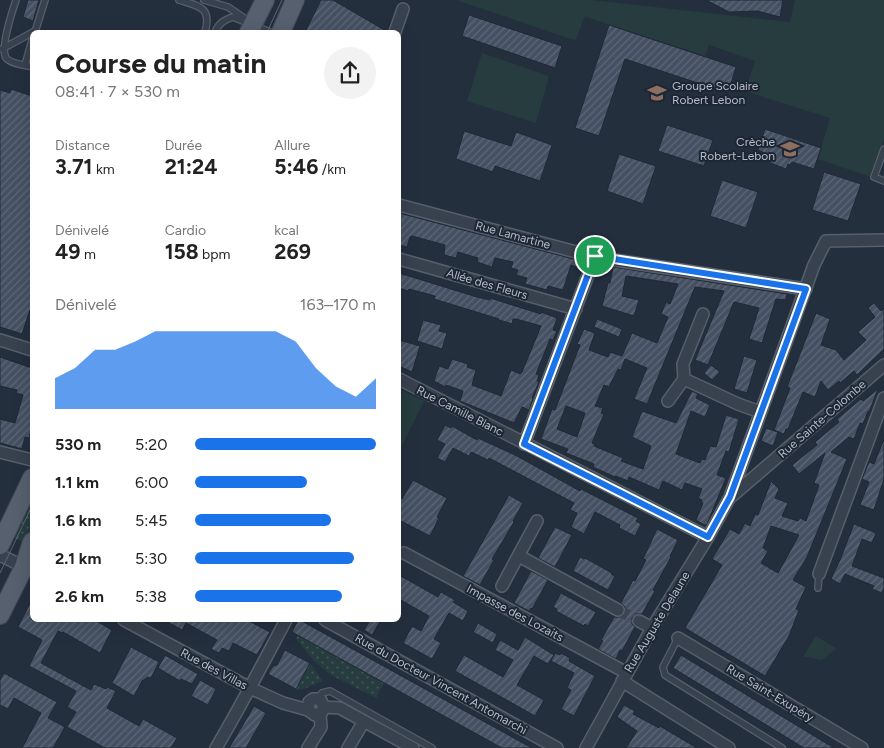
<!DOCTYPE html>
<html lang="fr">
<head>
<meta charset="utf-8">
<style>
  body { margin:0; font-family:Figtree,sans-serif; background:#f2f2f2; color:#222; height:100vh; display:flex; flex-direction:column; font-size:19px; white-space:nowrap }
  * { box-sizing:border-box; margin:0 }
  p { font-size:16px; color:#767676 }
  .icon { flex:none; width:28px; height:28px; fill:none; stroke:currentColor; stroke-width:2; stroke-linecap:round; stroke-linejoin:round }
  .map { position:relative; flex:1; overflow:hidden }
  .details { position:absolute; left:30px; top:30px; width:371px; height:592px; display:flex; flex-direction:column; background:#fff; border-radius:8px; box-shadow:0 5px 20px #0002 }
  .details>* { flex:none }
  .pin { position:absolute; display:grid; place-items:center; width:42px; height:42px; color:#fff; margin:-21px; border:2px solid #fff; border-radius:50%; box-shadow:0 1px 5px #0007 }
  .round { display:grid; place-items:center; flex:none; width:52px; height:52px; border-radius:26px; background:#f2f2f2 }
  .headline { display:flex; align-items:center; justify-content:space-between; height:85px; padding:0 25px }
  h1 { font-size:28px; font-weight:700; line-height:38px }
  .figures { display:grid; grid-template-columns:repeat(3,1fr); gap:8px; height:85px; padding:5px 25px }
  .figures div { display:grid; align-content:center }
  .figures b { font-size:21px; font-weight:700 }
  .figures small { font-size:14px; font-weight:400 }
  .figures p { font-size:14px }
  .chart { height:140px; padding:10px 25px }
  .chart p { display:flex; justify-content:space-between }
  .chart svg { width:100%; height:90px; margin-top:5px; fill:#1a73e8; opacity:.7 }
  ul { padding:0 25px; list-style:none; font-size:16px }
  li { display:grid; grid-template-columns:80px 60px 1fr; align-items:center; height:38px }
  li i { height:12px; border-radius:6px; background:#1a73e8 }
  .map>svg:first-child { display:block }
  .grass { fill:url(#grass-dots) }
  .park { fill:#263c3f }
  .building { fill:url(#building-hatch); stroke:#1f2835; fill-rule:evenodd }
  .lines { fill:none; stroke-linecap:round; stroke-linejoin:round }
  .minor-tunnel { stroke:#3a4453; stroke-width:11; stroke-dasharray:11 5.5; stroke-linecap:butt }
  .service-casing { stroke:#565f6c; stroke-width:8 }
  .minor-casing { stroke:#565f6c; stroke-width:14 }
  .primary-casing { stroke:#414a57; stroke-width:20 }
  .service { stroke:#38414e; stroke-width:5.5 }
  .minor { stroke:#38414e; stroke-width:11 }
  .primary { stroke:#56606e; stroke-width:18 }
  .tram { stroke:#5a6575; stroke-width:1 }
  .route-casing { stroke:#fff; stroke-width:10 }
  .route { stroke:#1a73e8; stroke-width:6 }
  .labels { text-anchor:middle; stroke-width:4; stroke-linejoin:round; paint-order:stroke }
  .poi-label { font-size:12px; fill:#b4bcc9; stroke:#1d2633; text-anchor:start }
  .street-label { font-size:12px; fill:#b4bcc9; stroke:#1d2633 }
</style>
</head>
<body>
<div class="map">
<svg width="884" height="748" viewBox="0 0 884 748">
  <defs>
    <pattern id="grass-dots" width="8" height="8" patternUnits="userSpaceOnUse" patternTransform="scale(1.25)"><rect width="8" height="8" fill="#263c3f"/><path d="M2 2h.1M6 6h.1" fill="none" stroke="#435659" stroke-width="1.8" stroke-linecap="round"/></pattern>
    <pattern id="building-hatch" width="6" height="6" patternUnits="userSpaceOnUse" patternTransform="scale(1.25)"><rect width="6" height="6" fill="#455162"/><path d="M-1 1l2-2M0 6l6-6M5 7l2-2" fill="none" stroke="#5d6877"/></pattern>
  </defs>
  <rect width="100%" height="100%" fill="#242f3e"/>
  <path class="grass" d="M32,496V528L26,544L12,537Z
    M298,635L384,683L376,698L331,675L315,662L296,639Z
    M310,663L323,681L304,689L295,690Z"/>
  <path class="park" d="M456,0H591L790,22L795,0H884V138L871,177L818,159L830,118L745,91L755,61L709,45L705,56L586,17L584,18L576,40L571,39Z
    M482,53L549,76L536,123L467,101Z
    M403,391L424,401L399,452V399Z
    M816,636L837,649C830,652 828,657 821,660L809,657H803Z"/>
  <path class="building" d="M28,0H39L33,21L23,17Z
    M321,0H333L388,32H305Z
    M706,0H783L780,17L757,11L729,12Z
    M469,15L562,46L555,68L462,36Z
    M609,25L736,67L728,93L625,59L599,136L575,128Z
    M11,89L32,96V310H30L22,334L0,327V90L10,93Z
    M667,125L713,140L704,166L658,151Z
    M765,129L821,148L814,169L792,162L790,165L788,164L786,169L763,160L765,153L758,150Z
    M464,131L511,146L516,132L552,145L540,181L495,166L493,172L456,159Z
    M619,154L656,166L643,204L607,191Z
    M824,172L861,184L848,221L812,210Z
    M722,180L758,192L746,228L710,216Z
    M399,213L581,261L579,268L571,265L563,290L548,286L547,290L525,284L527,278L516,275L518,270L511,268L513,262L495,258L492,267L477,262L478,258L458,252L456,258L444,255L445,245L412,236L410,237L407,247L399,245Z
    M613,267L787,294L786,300L776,299L762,343L749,339L759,308L734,302L708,365L695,360L724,291L695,287L647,404L634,399L647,368L625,359L621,370L618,369L609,387L604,385L595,406L603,408L601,413L604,414L592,443L595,444L594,446L623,458L621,461L643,469L651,446L632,437L642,411L676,423L692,391L698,394L696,398L710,405L705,417L691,411L676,454L700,463L702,459L705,460L710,446L716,447L726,415L739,419L729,452L726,451L717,475L726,478L707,524L704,525L696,520L703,503L701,502L702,500L698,498L702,489L685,483L682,490L663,481L659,490L629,477L628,481L616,476L615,477L593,467L594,464L566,453L568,449L541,439L552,409L555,410L580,345L577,344L584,329L595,333L589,350L608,357L610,352L622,356L632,333L657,343L668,317L661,314L666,302L670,304L678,284L626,276L622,296L639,300L634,316L602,306L608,283H610ZM566,406L585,413L577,437L557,429Z
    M399,273L477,297L490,300V298L541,314V312L557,318L553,330L557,331L553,340L550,339L536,374L539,375L537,381L539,382L532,398L533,399L529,410L522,407L514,423L460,401L463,391L446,385L445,387L434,381L439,366L448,369L452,359L468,364L467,367L476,370L472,385L501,396L511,370L520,374L522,372L541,326L516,319H513L512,324L503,321L498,320L499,319L434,299L435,296L409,289L408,291L399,288Z
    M874,303L881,311L884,309V349L857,375L854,371L840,383L839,381L828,390L821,381L815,397L803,392L788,429H786L784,434L774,430L790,388L787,387L816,313L830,319L821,345L836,350L844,360L866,340L858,332L875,317L868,308Z
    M597,319L622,329L619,337L594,327Z
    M423,320L441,325L439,331L447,333L442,349L417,341Z
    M399,340L420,346L412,372L399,366Z
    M744,356L757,360L747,393L734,389Z
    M0,357L32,368V425L29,438L25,437L22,449L0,443V419L15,423L23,395L16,393L17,390L0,386Z
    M711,365L720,372L712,380L704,373Z
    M878,389L869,412L868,411L863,424L860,423L854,439L849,437L831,452L847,459L807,557L793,580L806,587L796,609L799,610L789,636L765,676L685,628L722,565L712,559L730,529L739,534L745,523L750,526L755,514L758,515L771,481L779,489L775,498L788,503L782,516L798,521L800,518L806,521L819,485L814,483L825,453L799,474L792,465L817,445L815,442L839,422L837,419L861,399L863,401ZM771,526L799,535L778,573L761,563L768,551L763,548Z
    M445,425L451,428L452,426L477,440L478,438L517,456L580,491L581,489L638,518L636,521L641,524L635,536L619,528L620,525L595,512L584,534L571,527L577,513L570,510L574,503L489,458L488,460L471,452L469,456L453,448L445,462L437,458L445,444L437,440Z
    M766,428L778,432L773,446L761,441Z
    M884,439V479L874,510L860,505L869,482L862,479L869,462L874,464Z
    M413,480L447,498L437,517L439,518L430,536L399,520V497L402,499Z
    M509,495L523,503L513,521L514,522L498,549L492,559L494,560L480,585L463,576Z
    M854,524L876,533L872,543L862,539L852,566L884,578V587L882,593L872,589L874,586L845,574L840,584L831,579L840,560Z
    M555,527L572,535L555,567L538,558Z
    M657,529L678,540L670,556L671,557L653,590L655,591L642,614H636L632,618V624L635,627L622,651L620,650L616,659L598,649L603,641L601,640L614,617H621L625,613V607L621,603L633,580L635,581L646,560L643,559Z
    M580,557L584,559L585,558L612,573L611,574L615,576L608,590L573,571Z
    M531,571L548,580L532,609L531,608L529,611L514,603Z
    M399,575L438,597L441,592L455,600L453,602L468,611L463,621L449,613L434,639L441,643L432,659L403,643L412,626L421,631L429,616L399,599Z
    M561,593L596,612L588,626L585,624L584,626L556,611L557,609L553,607Z
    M32,599V620H95L112,630L100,653L63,632L62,633L58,631L41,663L91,690L94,684L106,689L107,687L116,691L107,708L139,726L143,719L177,738L171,748H105L67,727L76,712L67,707L76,691L29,666L42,640L18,627Z
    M164,620H247L270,632L257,655L233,643L229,651L222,648L219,653L211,649L217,640L186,623L182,630Z
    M298,620H300L532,748H502L292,632Z
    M370,620H381L372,635L364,630Z
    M478,623L497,634L493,643L473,632Z
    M525,637L554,655L548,664L534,656L517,685L544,700L535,716L455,671L464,655L503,677L513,660L495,650L500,640L518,650Z
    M131,647L159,662L151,678L148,677L142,681L134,696L112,683Z
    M285,650L310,663L296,689L268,674L273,666L277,665Z
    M555,653L560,655L561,653L570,658L569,661L595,676L574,716L561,709L571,690L567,688L574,673L551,661Z
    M165,655L198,674L192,684L181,679L180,681L158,668Z
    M681,655L834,748H804L673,668Z
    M4,673L57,702L48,718L65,727L53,748H22L41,713L14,698L8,709L0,705V680Z
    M200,680L216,689L208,705L191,696Z
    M624,705L635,711L633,714L659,728L660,726L697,748H626L637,731L617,717Z
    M254,706L266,713L246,748H229Z"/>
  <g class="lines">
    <path class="minor-tunnel" d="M618,610L639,621"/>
    <g class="service-casing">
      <path id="service" d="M16,0C12,12 0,48 6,58C11,64 25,65 32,67
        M179,0C199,6 212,7 205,32
        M204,0L228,7L247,20
        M35,32L45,0
        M215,32C219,23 224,20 233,17L270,32
        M2,49L35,31
        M25,65L32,40
        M884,149L874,177L884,181
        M818,588L819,574
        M678,638L663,667L665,675L782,748
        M318,698L322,693L330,691L432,748"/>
    </g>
    <g class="minor-casing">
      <path id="minor" d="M395,32L403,9
        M399,205L595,257L806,289
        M399,259L576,309
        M0,340L32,350
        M399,379L708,537
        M684,379L738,404L760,412
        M668,401L684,379L683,364L703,314
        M524,444L595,257
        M0,452L32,460
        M732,496L884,365
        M404,553L627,673
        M0,555L32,571
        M519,556L618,610
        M819,574L884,398
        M502,586L537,521
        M124,620L250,688L283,703L308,710L315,715L322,712L324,707
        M325,620L557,748
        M639,621L652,628
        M678,638L862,748
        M622,681L729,748
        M324,707L340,708L413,748
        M308,710L309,702L313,699H320L324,707
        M216,748C241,706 263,663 286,620
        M308,748L321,727L320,714
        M348,748L364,721
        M586,748L652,628L708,537L730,497L814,265L826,241L884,240"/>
    </g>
    <g class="primary-casing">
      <path id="primary" d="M249,32L265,0
        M281,32L295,0
        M0,545L32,478
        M0,615L24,567L32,542"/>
    </g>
    <use href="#service" class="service"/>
    <use href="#minor" class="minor"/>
    <use href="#primary" class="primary"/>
    <path class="tram" d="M267,32L282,0
      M0,573L32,506"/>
  </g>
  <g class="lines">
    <g class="route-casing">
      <path id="route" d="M595,256L806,289L730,497L708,537L524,444Z"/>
    </g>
    <use href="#route" class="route"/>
  </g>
  <defs>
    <g id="school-bare" transform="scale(1.5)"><path d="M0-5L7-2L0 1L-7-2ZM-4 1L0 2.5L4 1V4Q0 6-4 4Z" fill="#8d6e63" stroke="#1d2633" stroke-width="2.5" paint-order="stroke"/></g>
  </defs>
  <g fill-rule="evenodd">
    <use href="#school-bare" x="657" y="93"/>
    <use href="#school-bare" x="790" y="149"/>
  </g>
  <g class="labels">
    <g class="poi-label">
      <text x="672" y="90">Groupe Scolaire<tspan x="672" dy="14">Robert Lebon</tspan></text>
      <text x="775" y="146" text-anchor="end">Crèche<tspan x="775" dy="14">Robert-Lebon</tspan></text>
    </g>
    <g class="street-label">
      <text transform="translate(513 235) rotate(15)" y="4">Rue Lamartine</text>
      <text transform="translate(487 284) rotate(16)" y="4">Allée des Fleurs</text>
      <text transform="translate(460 411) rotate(27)" y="4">Rue Camille Blanc</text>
      <text transform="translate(822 419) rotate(-41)" y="4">Rue Sainte-Colombe</text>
      <text transform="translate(515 613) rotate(28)" y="4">Impasse des Lozaits</text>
      <text transform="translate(657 622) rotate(-59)" y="4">Rue Auguste Delaune</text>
      <text transform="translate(214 669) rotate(28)" y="4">Rue des Villas</text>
      <text transform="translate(441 684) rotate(29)" y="4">Rue du Docteur Vincent Antomarchi</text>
      <text transform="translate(770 693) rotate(31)" y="4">Rue Saint-Exupéry</text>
    </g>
  </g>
</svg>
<div class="pin" style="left:595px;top:256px;background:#1e9e55"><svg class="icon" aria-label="arrive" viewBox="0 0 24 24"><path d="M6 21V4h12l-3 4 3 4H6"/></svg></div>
<section class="details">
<div class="headline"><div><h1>Course du matin</h1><p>08:41 · 7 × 530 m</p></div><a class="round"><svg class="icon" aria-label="share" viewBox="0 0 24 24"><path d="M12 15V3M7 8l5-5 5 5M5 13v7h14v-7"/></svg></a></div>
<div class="figures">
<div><p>Distance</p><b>3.71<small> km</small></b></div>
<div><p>Durée</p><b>21:24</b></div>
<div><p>Allure</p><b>5:46<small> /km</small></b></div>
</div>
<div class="figures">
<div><p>Dénivelé</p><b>49<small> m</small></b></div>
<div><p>Cardio</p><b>158<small> bpm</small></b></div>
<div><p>kcal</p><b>269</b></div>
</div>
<div class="chart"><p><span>Dénivelé</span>163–170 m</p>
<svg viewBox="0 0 160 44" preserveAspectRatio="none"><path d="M0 44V29L10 24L20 15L30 15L40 11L50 6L60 6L70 6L80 6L90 6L100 6L110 6L120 11L130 24L140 33L150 38L160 29V44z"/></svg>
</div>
<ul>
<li><b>530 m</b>5:20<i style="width:100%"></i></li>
<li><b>1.1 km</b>6:00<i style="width:62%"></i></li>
<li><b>1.6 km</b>5:45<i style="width:75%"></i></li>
<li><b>2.1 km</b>5:30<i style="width:88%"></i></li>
<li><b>2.6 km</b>5:38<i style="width:81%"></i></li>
</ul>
</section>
</div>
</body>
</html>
